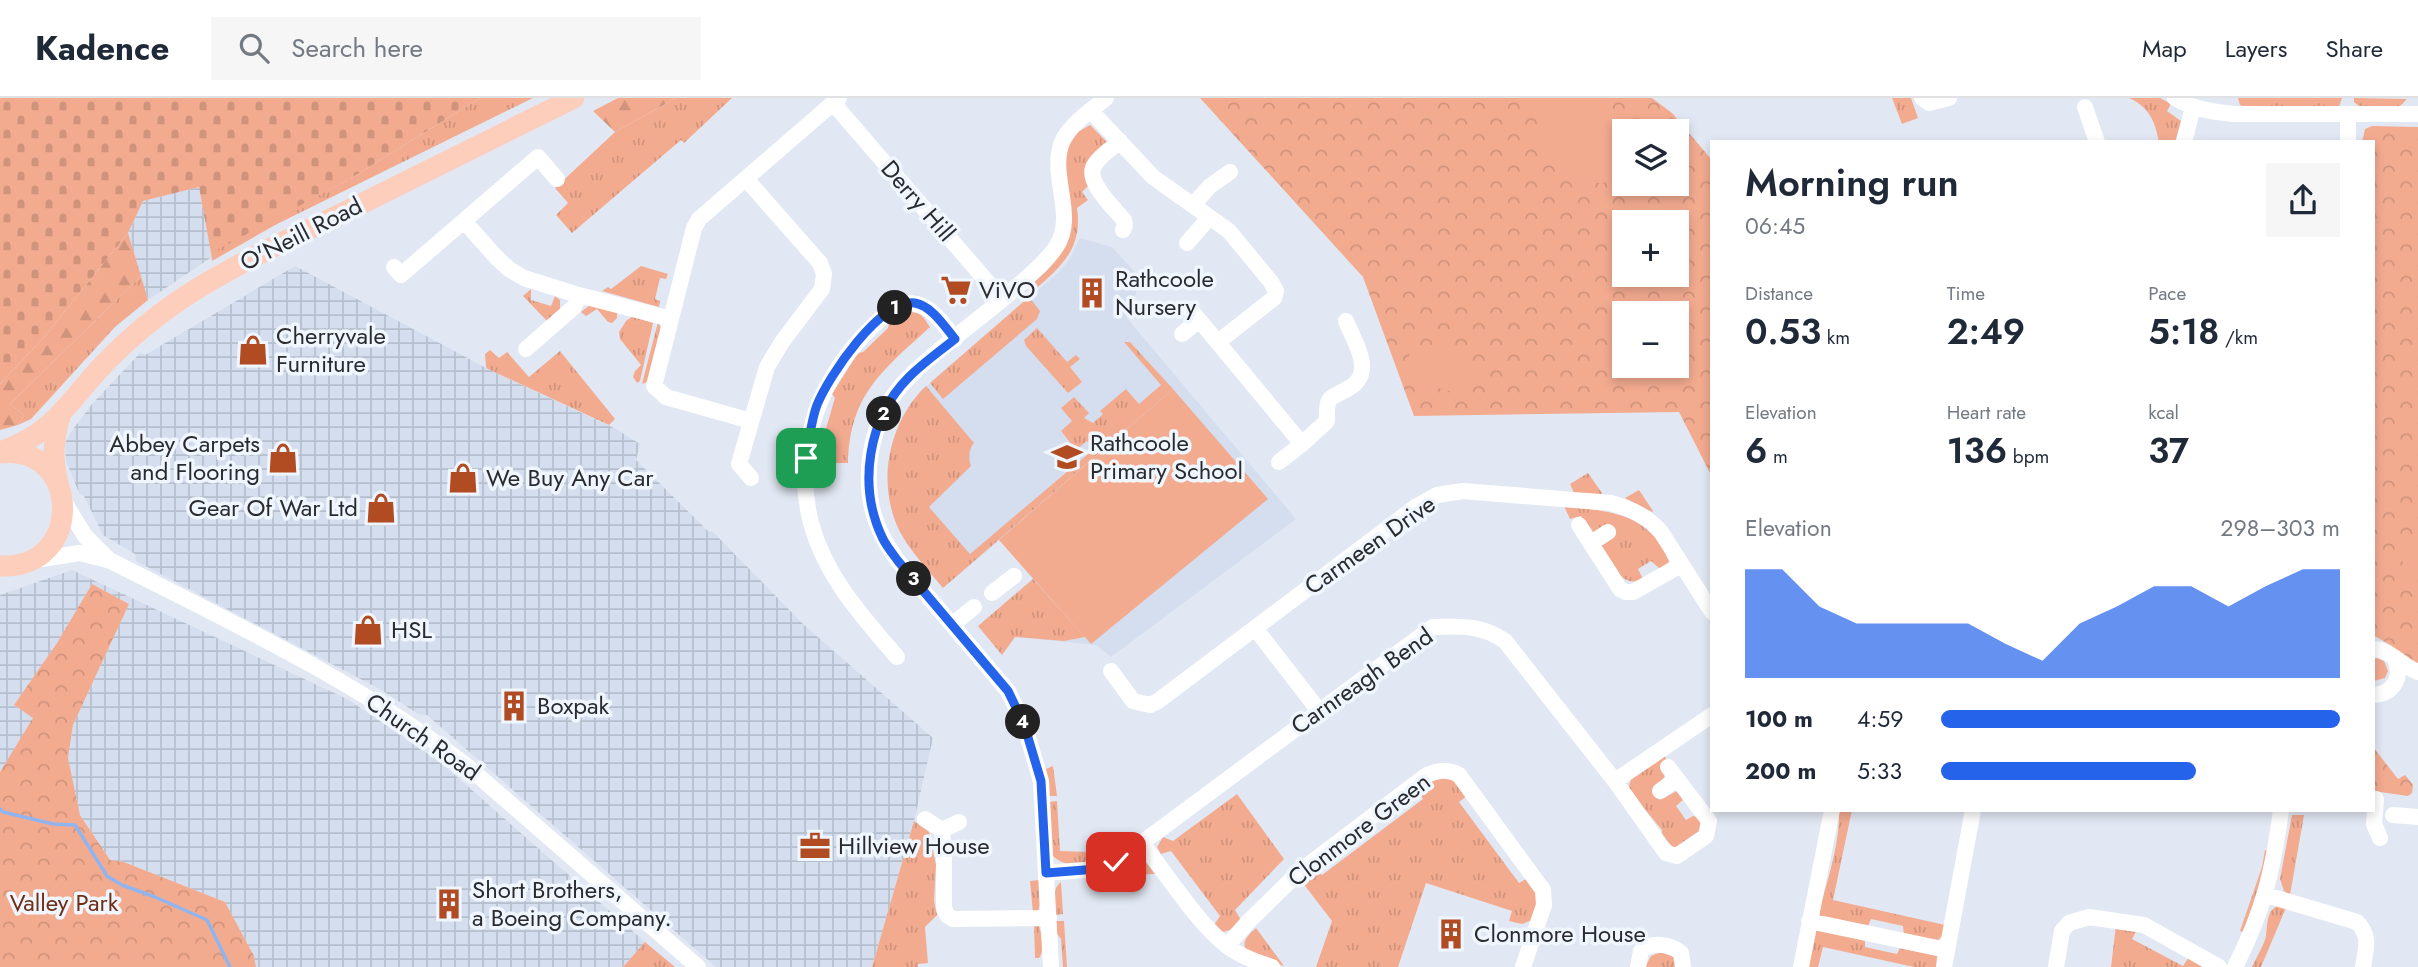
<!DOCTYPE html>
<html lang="en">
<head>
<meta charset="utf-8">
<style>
  body { margin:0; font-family:Jost,sans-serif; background:#f6f6f7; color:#1f2937; height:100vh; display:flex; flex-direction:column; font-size:26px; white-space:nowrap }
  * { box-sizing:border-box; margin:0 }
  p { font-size:23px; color:#747a83 }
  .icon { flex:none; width:38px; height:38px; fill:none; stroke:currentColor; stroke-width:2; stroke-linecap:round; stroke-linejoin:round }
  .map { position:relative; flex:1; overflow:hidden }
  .side { position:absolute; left:1710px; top:42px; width:665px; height:672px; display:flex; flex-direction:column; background:#fff; border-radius:0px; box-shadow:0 4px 10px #0003 }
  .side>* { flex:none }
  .buttons { position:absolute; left:1612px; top:21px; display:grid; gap:14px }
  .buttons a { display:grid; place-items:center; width:77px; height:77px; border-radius:0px; background:#fff; box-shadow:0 4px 10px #0003; font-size:35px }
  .pin { position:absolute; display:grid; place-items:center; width:60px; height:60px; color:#fff; margin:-30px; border-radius:14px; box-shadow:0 4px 10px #0006 }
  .km { position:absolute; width:35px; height:35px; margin:-18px; border-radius:50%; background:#222; color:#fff; font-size:19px; line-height:35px; text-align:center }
  .round { display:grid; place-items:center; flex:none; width:74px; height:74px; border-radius:0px; background:#f6f6f7 }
  .overview { display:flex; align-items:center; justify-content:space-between; height:119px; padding:0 35px }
  h1 { font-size:38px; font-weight:600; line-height:52px }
  .metrics { display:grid; grid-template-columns:repeat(3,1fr); gap:10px; height:119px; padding:7px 35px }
  .metrics div { display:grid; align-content:center }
  .metrics b { font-size:35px; font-weight:600 }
  .metrics small { font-size:19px; font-weight:400 }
  .metrics p { font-size:19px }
  .chart { height:196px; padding:14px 35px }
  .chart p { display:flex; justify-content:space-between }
  .chart svg { width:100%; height:126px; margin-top:7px; fill:#2563eb; opacity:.7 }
  ul { padding:0 35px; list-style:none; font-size:23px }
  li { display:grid; grid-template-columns:112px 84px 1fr; align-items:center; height:52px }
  li i { height:18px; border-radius:9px; background:#2563eb }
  header { display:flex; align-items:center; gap:42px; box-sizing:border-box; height:98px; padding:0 35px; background:#fff; border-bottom:2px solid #e0e1e3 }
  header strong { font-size:33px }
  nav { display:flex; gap:38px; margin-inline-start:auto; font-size:24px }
  .search { width:490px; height:63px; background:#f6f6f7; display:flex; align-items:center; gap:18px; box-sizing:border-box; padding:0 24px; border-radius:0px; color:#747a83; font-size:26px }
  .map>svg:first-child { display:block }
  .built { fill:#d4deef }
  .industrial { fill:url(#industrial-grid) }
  .grass { fill:url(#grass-tufts) }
  .forest { fill:url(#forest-firs) }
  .cemetery { fill:url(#cemetery-stones) }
  .park { fill:url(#park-crowns); fill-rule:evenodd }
  .pitch { fill:#f3ab90 }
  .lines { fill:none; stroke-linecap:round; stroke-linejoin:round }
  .stream { stroke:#90b4ef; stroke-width:3.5 }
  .minor { stroke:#fff; stroke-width:16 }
  .major { stroke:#fecebd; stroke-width:21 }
  .route-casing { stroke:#fff; stroke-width:14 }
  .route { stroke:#2563eb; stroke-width:9 }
  .labels { text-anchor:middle; stroke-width:7; stroke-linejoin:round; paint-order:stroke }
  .street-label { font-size:24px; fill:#292b2f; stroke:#f0f6fe }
  .poi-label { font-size:24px; fill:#292b2f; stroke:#f0f6fe; text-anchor:start }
  .park-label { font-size:24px; fill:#6f2e15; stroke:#f0f6fe }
</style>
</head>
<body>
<header>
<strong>Kadence</strong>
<div class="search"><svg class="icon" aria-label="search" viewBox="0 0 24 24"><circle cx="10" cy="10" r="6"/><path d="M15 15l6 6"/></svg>Search here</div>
<nav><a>Map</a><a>Layers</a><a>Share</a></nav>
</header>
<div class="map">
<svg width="2418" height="869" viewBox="0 0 2418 869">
  <defs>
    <pattern id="industrial-grid" width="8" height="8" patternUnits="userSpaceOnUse" patternTransform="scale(1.75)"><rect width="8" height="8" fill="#d4deef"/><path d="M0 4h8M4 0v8" fill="none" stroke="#b6bfcd"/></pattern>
    <pattern id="grass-tufts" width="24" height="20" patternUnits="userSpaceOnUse" patternTransform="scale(1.75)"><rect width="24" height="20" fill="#f3ab90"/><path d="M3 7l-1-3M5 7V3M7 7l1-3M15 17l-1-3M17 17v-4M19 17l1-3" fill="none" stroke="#d0937c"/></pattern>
    <pattern id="forest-firs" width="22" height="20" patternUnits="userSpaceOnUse" patternTransform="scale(1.75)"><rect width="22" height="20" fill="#f3ab90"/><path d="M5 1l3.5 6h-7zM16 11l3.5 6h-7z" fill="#d0937c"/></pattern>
    <pattern id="cemetery-stones" width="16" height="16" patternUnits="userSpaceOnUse" patternTransform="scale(1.75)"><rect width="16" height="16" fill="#f3ab90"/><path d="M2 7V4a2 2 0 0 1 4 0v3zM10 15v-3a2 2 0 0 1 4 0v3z" fill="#d0937c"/></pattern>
    <pattern id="park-crowns" width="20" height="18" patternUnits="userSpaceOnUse" patternTransform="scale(1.75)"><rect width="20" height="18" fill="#f3ab90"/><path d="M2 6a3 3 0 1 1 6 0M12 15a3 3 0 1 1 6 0" fill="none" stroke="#d0937c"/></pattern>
  </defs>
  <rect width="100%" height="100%" fill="#e2e8f3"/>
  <path class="built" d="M1080,140L1112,149L1141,181L1127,220L1296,421L1111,559L1096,547L1015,539L1002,557L978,528L1033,481L1000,442L943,490L914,455L900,433L893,416L888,393L887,371L892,347L900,324L911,305L923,291L1059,174L1069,162Z"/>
  <path class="industrial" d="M199,89L212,159L148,202L128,135L143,103Z
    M295,168L488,271L616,331L640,346L636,362L708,433L713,434L804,527L933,640L914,723L872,869H716L427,617L418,616L383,593L136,463L135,456L103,437L84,398L79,395L66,363L65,345L71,334L92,306L140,255L145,257Z
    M72,472L349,602L440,664L645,844L623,869H256L254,858L225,804L124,764L110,762L80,717L68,660L73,627L129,506L92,486L57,545L14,607L34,620L0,674V497Z"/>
  <path class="grass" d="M480,0H533L277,126L212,163L211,153L348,82Z
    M676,0H732L684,45L681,42L572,135L556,117L568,105L555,90L615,34Z
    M1892,0H1911L1918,20L1902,26Z
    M2129,0H2160L2171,6L2167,13L2181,23L2175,44H2159C2155,23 2149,9 2129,0Z
    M2238,0H2342L2339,9H2245L2240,7Z
    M2354,0L2407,1L2399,9H2360L2354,4Z
    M1090,27L1109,46L1090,86L1082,94L1088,102L1077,110C1083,151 1061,169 1032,194L1029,190L1028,185L1060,155L1065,65L1067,50L1078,34Z
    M641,168L668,176L666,181L660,180L655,201L660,203L659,209L602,193L608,189L611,191Z
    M141,178L148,202L115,229L31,321L18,327L24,317L10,306Z
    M531,191V202L551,208L555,198L560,202V212L547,223L523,198Z
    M1029,199L1040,213L1037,221L943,301L930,285Z
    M590,207L617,214V220L612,225L608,224L597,211L586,218L581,214Z
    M910,214C923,215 923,219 930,229C882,273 850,296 848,365H815L817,346L822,344L835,300L832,296L858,255L863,254L888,230L889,225Z
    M633,218L653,225L640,283L637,285L633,279L635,273L641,267L620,241L619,234L626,223Z
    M658,224L661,230L649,283L642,286Z
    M1037,230L1067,264L1076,257L1080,261L1070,269L1082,284L1068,295L1026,248L1024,242Z
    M1124,244H1130L1173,291L943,490C928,472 911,454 900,434C876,387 888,324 926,288L974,345C969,350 968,361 971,368L929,409L970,456L1094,351L1087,343L1076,352L1061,333L1072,323L1061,310L1074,299L1089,315L1084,320L1093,325L1103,316L1100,313L1126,291L1139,306L1161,287Z
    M490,252L499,260L507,254L529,279L560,253L615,321L609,327L488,271L486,269L485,256Z
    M1588,375L1602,395L1601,396L1574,395L1570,386Z
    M1639,392L1653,413L1652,414L1625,400Z
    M1564,408C1608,413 1652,415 1669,464L1660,471L1651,463L1638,471L1643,481C1621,492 1610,463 1600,448L1616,437L1610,427L1592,435L1581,418L1570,421Z
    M1033,481L1085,539L1064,543L1015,539L1002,557L978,528Z
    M2377,560L2384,563L2388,573L2385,580L2374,583L2373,561Z
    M1664,657C1673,672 1663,682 1653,693L1660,702L1677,693L1683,702L1676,708L1686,722L1693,718L1697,719L1702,726L1701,732L1674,750L1662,738V732L1628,691L1631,681Z
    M1053,668L1057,698H1049L1046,671Z
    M1442,678L1455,683L1467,698L1459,704L1519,785L1528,780C1541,797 1538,802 1532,822L1522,826L1509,823L1512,813L1426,785L1398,869H1316L1332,823L1299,780L1314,769L1322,777L1423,701L1417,692L1434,680Z
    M1237,696L1284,761L1235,812L1241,822L1230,832L1223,834L1214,827L1220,818L1171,753L1161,756L1157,749L1163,739L1173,743Z
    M1057,703L1060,753L1118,755C1099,765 1069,775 1052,757L1049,704Z
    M1839,712H1852L1833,802L1945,827L1943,837L1936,844L1904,838L1903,828L1871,821L1868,828L1822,820L1819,816L1818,801L1823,799C1831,772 1840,740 1839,712Z
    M2292,717H2304L2290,797L2284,793L2280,781Z
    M914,723L929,734L936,767L934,803L937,817L925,829L928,865L918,866V869H872Z
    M2265,752L2272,754L2247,836L2240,833L2262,769Z
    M1136,760L1144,762L1155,776L1125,777V764Z
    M1039,782L1040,806L1038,813L1033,815L1030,783Z
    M1061,784L1063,816L1055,817C1055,805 1051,792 1061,784Z
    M2288,805L2261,869H2252C2256,860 2264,847 2266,838C2268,821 2266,808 2288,805Z
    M1056,823H1064L1067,869H1063L1061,841L1057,836Z
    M1034,826L1039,828C1042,838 1045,852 1039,860H1035Z
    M2116,827L2137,832L2132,841L2183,868L2189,859L2208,869H2111Z
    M1256,830L1284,868L1247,854C1240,843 1249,837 1256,830Z
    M1816,832L1865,842V849L1897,856L1900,850L1937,858L1936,869H1914L1823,849L1818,869H1804Z
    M645,844L675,869H623Z
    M1661,854L1674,859L1677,869H1645L1651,858Z"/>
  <path class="forest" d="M618,0H676L615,34L593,13Z
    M128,135L141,178L10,306L24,317L18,327L0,332V286L45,238Z"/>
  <path class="cemetery" d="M0,0H480L348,82L211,155L199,89L143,103L128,135L45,238L0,286Z"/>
  <path class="park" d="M1200,0H1652L1672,15L1711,61V377L1679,314L1414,318L1363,179ZM1624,33H1676V86H1624ZM1624,124H1676V177H1624ZM1624,215H1676V268H1624Z
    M2372,28L2418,29V570L2406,564L2392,548L2373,537V44H2362L2365,31Z
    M92,486L129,506L73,627L68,660L80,717L110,762L124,764L225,804L254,858L256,869H0V674L33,620L14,607L57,545Z
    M2373,649L2398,681L2405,677L2413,687L2412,695L2408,698L2373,693Z"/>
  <path class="pitch" d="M1539,0C1555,0 1580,0 1594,0C1616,6 1632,50 1622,70C1618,78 1609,82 1601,86C1587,80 1573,74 1561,65C1542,51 1530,22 1539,0Z
    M1412,247L1474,264L1464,297L1403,280Z
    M1173,291L1268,401L1091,546L999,442Z
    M2418,435V474L2401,463Z"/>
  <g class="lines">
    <path class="stream" d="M0,711L3,714L53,726L75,727L107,778L122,787L155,799L207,822L230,869"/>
    <path class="minor" d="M1922,0L1929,5L1949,0
      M2175,0C2194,11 2212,14 2234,16H2418
      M833,5L1002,201
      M2085,9L2097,44
      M1091,13L1153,79L1229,133L1271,184L1276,193L1274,200L1218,244
      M2348,16V44
      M1120,43C1112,50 1101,57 1095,66C1083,82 1114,110 1124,122L1125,127L1123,132
      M2184,44L2193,9
      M746,81L820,165L824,176L822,191L782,244L767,269L739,366L751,380
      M1193,107L1210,88L1230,74
      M464,123L496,159L509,171L524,180L575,196L671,221
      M1187,145L1209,120
      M394,169L401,177L538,59L557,81
      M1190,211L1302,346L1279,364
      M1182,236L1199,222
      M526,251L574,209L579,197
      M751,323L666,299L654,288L694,130L699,121L839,0
      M1302,346L1327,323C1327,317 1326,306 1330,301C1340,292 1360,291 1362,271C1363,256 1352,238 1346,223
      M63,402L85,438L108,461
      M1579,427L1620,491L1626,494H1633L1681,467
      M1591,445L1608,434
      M35,462L80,455L111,463C233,525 359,584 467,668L698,869
      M992,495L1014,478
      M952,527L974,509
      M1255,530L1319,613
      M2373,551C2391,552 2402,568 2418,574
      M897,559C862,518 825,478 811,425C792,351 820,277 875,226C885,216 900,202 916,206C933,209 945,229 955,241
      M1111,573L1133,603L1150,607L1158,603L1417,408L1437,397L1463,393L1611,405C1631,411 1647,418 1661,434L1712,514
      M2373,597C2393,596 2403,580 2395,561
      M1615,683L1712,617
      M1660,693L1677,681
      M2376,701L2374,726L2380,740
      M2393,717L2418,719
      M925,721L942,732L959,724
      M942,732L944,754V810L947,817L953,821L1049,820
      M1142,745C1166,775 1197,825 1227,848C1240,858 1256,864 1272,869
      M1046,775L1097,771L1116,764L1433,529C1460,528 1482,527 1505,543L1615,683L1666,755L1677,758L1706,738L1709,723L1668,669
      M2266,797L2357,824C2371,839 2366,850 2363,869
      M1809,823L1947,852
      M1227,848L1247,825L1299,774L1427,677C1439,672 1447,671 1459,677L1543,792L1544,807L1523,869
      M1051,869L1041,683L1024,626L1008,593L898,463C893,456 888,449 884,441C856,389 868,320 909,279C940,248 978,223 1011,194C1026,180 1045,166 1056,149C1078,117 1046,74 1064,40C1073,24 1092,12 1106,0
      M1638,869L1641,853C1651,843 1671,846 1681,855L1683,869
      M1801,869L1832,712
      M1944,869L1973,712
      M2056,869L2062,833L2069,825L2089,819L2144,827L2219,869
      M2235,869C2263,814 2273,773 2281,712"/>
    <path class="major" d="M0,354C56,334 66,306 104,266C127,242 153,220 181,201C236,165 296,138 355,109C428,72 501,36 574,0
      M58,385C52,361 53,342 60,319
      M0,468C85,472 81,347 2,355"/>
  </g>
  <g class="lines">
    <g class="route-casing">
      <path id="route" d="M806,360C809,343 811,323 817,307C828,279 881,200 915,205C932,208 945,229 955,241C940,253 923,265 909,279C868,320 857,388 883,441C887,449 893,456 898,463L1008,593L1024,626L1041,683L1046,775L1097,771L1116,764"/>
    </g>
    <use href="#route" class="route"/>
  </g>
  <defs>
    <g id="supermarket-bare" transform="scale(2.415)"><path d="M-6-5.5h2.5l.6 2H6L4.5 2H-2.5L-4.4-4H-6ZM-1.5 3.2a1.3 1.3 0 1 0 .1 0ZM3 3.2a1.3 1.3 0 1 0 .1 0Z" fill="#b14b22" stroke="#f0f6fe" stroke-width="2.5" paint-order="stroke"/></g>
    <g id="building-bare" transform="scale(2.415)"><path d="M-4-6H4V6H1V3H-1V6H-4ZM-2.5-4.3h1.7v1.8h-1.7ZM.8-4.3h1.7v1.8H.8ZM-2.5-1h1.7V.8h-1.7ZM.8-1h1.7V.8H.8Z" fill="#b14b22" stroke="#f0f6fe" stroke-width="2.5" paint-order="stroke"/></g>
    <g id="shop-bare" transform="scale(2.415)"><path d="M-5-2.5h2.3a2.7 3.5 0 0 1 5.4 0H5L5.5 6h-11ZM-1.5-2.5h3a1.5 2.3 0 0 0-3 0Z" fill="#b14b22" stroke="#f0f6fe" stroke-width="2.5" paint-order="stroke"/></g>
    <g id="school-bare" transform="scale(2.415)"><path d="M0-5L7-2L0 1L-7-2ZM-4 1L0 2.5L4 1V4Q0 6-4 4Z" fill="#b14b22" stroke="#f0f6fe" stroke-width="2.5" paint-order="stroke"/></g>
    <g id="office-bare" transform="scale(2.415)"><path d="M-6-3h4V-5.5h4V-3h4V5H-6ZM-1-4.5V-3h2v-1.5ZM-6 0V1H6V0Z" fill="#b14b22" stroke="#f0f6fe" stroke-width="2.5" paint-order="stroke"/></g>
  </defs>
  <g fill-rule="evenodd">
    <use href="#supermarket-bare" x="956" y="192"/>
    <use href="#building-bare" x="1092" y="195"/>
    <use href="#shop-bare" x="253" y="252"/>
    <use href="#school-bare" x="1067" y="359"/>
    <use href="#shop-bare" x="283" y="360"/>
    <use href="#shop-bare" x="463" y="380"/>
    <use href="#shop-bare" x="381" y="410"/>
    <use href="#shop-bare" x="368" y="532"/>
    <use href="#building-bare" x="514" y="608"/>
    <use href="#office-bare" x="815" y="748"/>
    <use href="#building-bare" x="449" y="806"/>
    <use href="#building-bare" x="1451" y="836"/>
  </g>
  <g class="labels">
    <g class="street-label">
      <text transform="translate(918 103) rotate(49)" y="8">Derry Hill</text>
      <text transform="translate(301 136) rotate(-27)" y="8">O'Neill Road</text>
      <text transform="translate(1370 447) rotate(-35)" y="8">Carmeen Drive</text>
      <text transform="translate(1362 583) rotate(-35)" y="8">Carnreagh Bend</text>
      <text transform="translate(423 639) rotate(35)" y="8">Church Road</text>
      <text transform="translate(1359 732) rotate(-37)" y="8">Clonmore Green</text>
    </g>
    <g class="poi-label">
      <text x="1115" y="189">Rathcoole<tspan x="1115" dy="28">Nursery</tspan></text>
      <text x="979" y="200">ViVO</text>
      <text x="276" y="246">Cherryvale<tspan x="276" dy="28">Furniture</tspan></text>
      <text x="1090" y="353">Rathcoole<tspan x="1090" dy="28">Primary School</tspan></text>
      <text x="260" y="354" text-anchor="end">Abbey Carpets<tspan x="260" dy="28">and Flooring</tspan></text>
      <text x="486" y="388">We Buy Any Car</text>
      <text x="358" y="418" text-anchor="end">Gear Of War Ltd</text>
      <text x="391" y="540">HSL</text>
      <text x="537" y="616">Boxpak</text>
      <text x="838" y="756">Hillview House</text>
      <text x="472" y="800">Short Brothers,<tspan x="472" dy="28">a Boeing Company.</tspan></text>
      <text x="1474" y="844">Clonmore House</text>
    </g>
    <g class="park-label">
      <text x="64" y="813">Valley Park</text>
    </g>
  </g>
</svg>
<div class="buttons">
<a><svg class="icon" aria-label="layers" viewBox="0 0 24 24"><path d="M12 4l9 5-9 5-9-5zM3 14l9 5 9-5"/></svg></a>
<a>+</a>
<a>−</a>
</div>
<div class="pin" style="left:806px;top:360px;background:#1e9e55"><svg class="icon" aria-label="arrive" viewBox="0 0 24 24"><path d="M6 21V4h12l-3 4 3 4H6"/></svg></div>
<div class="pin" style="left:1116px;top:764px;background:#d93025"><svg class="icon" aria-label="check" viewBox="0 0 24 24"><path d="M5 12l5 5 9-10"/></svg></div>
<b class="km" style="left:895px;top:210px">1</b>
<b class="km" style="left:884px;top:316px">2</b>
<b class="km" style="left:914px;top:481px">3</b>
<b class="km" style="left:1023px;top:624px">4</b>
<section class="side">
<div class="overview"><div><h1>Morning run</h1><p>06:45</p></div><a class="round"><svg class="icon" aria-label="share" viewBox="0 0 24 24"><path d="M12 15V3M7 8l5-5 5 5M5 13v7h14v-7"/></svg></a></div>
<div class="metrics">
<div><p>Distance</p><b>0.53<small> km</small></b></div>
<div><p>Time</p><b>2:49</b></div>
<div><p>Pace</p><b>5:18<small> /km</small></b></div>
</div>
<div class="metrics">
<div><p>Elevation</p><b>6<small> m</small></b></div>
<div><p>Heart rate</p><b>136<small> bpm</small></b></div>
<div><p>kcal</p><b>37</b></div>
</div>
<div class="chart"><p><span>Elevation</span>298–303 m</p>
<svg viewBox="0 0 160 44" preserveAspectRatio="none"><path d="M0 44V6L10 6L20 19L30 25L40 25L50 25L60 25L70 32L80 38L90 25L100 19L110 12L120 12L130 19L140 12L150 6L160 6V44z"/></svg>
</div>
<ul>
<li><b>100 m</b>4:59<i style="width:100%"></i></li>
<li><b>200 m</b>5:33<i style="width:64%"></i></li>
</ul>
</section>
</div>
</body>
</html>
